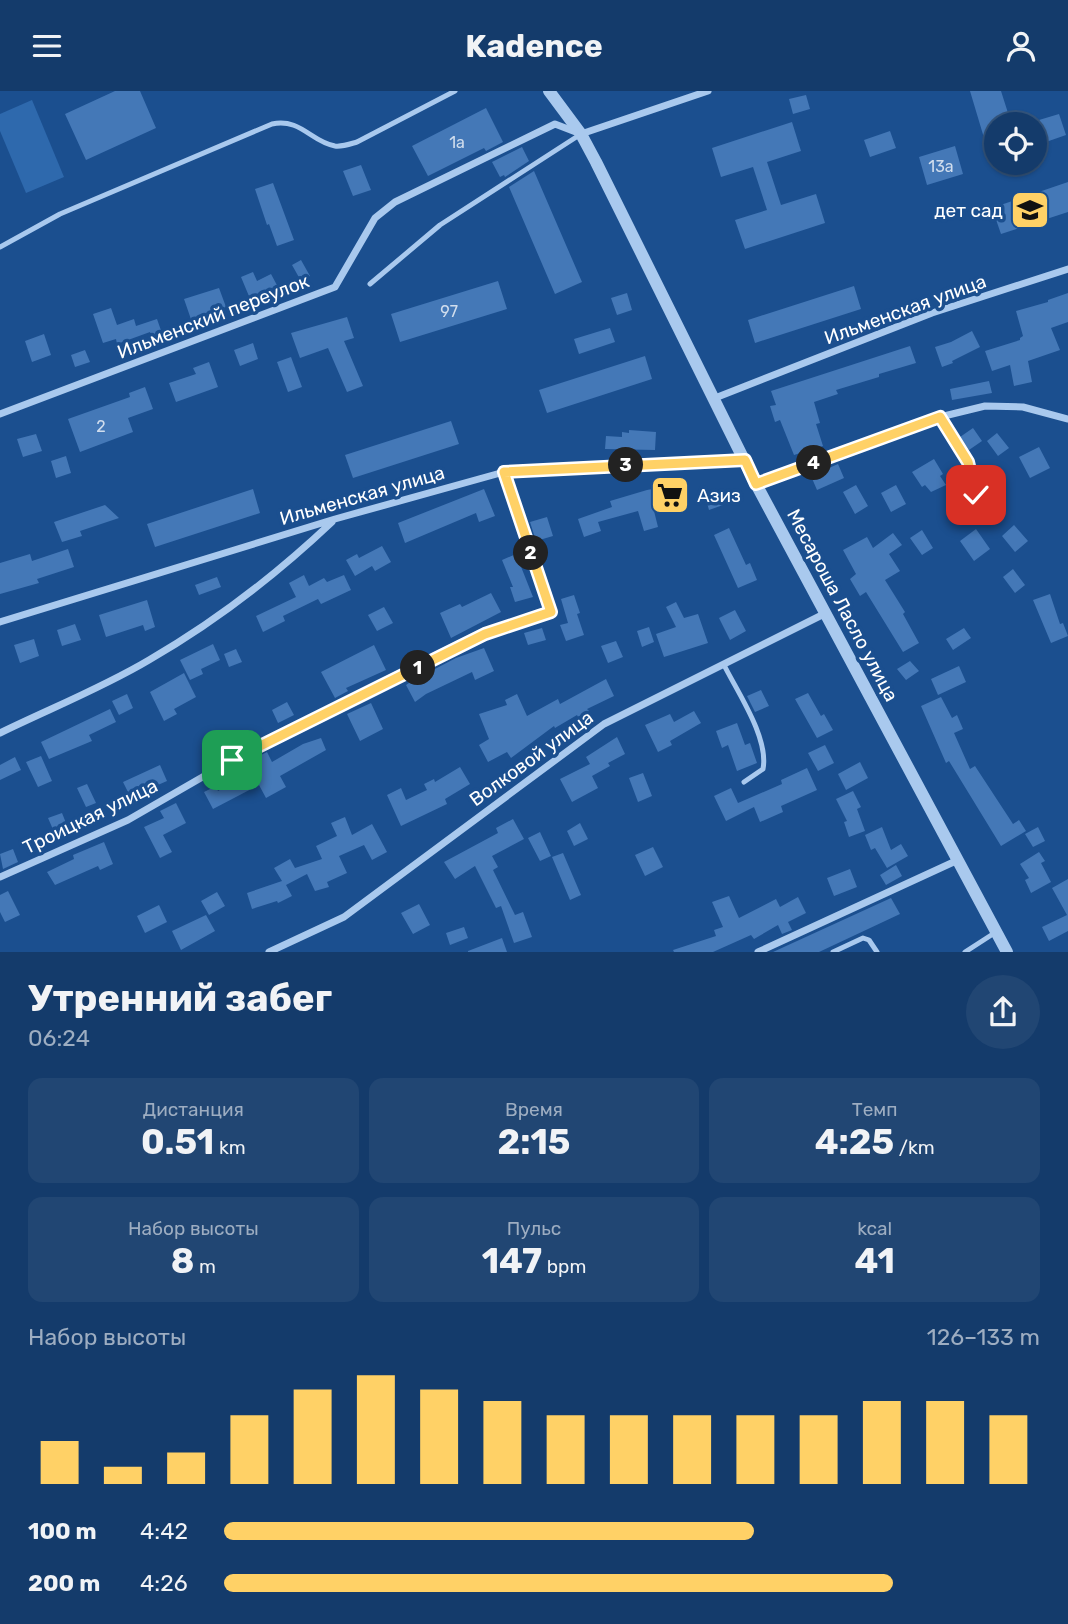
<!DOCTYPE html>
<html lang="ru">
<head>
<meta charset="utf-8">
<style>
  body { margin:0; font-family:Rubik,sans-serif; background:#214673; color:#f1f3f6; height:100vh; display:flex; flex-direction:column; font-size:26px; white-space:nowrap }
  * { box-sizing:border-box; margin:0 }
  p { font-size:23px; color:#9dadc1 }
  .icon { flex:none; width:38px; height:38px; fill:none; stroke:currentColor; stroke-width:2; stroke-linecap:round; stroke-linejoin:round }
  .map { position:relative; height:861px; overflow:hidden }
  .panel { display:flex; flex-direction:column; background:#143b6b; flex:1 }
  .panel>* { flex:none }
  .fabs { position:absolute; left:984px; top:21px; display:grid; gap:14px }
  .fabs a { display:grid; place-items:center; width:63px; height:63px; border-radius:50%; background:#143b6b; box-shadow:0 2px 5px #0004,0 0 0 2px #33557e; font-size:35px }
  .pin { position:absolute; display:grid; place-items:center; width:60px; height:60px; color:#fff; margin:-30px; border-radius:14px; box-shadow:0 4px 10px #0006 }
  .km { position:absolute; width:35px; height:35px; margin:-18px; border-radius:50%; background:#222; color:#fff; font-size:19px; line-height:35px; text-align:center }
  .round { display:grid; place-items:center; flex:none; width:74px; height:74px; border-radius:37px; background:#214673 }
  .head { display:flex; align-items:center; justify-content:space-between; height:119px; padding:0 28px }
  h1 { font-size:38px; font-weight:700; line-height:52px }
  .figures { display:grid; grid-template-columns:repeat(3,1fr); gap:10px; height:119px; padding:7px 28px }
  .figures div { display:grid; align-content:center; border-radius:14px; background:#214673; text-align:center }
  .figures b { font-size:35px; font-weight:700 }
  .figures small { font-size:19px; font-weight:400 }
  .figures p { font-size:19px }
  .chart { height:196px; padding:14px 28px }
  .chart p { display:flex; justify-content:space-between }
  .chart svg { width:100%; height:126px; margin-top:7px; stroke:#ffd166; stroke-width:6 }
  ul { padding:0 28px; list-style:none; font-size:23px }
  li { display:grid; grid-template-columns:112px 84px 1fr; align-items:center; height:52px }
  li i { height:18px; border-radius:9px; background:#ffd166 }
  header { display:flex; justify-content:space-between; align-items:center; height:91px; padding:0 28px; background:#143b6b; font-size:32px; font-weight:700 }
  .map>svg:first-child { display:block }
  .green { fill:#2e69ad }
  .building { fill:#4478b7 }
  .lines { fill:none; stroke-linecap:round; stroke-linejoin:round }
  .service { stroke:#a9c9ee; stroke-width:5 }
  .minor { stroke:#a9c9ee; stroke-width:7 }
  .tertiary { stroke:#a9c9ee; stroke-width:12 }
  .route-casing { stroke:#fff; stroke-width:14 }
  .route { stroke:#ffd166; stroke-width:9 }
  .labels { text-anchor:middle; stroke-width:7; stroke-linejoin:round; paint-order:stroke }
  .number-label { font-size:16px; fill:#d0dded }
  .poi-label { font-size:19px; fill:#fff; stroke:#1b4f8f; text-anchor:end }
  .street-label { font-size:19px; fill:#fff; stroke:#1b4f8f }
</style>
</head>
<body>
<header><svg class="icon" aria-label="menu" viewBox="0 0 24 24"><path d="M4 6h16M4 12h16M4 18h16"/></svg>Kadence<svg class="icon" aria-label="person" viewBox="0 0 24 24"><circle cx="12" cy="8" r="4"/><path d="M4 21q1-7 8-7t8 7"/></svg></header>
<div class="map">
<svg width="1068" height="861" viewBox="0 0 1068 861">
  <rect width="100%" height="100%" fill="#1b4f8f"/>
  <path class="green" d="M32,9L64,86L26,102L0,40V23Z"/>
  <path class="building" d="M115,0H140L156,37L86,69L65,23Z
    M970,0H1001L1008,22L996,26V76L993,77Z
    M806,4L810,18L793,23L789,8Z
    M486,17L503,51L486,60L484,57L428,85L412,55Z
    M1059,23L1066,44L1046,51L1039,29Z
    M792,31L801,60L767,71L781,114L816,103L825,132L745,158L735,129L767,119L753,76L721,86L712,57Z
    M890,40L896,57L870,66L864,49Z
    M955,55L963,83L927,94L919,66Z
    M522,56L529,70L505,86L504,84L500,86L492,71Z
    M361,74L371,99L353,105L343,80Z
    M534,80L582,191L555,203L509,96Z
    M1068,91V121L1001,143L992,117Z
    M273,92L294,149L277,155L269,133L267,134L255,98Z
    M301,169L310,185L301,190L292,174Z
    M253,181L257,190L271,183L279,198L251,210L241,186Z
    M498,190L507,218L400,251L391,223Z
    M854,195L861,218L755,252L748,229Z
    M219,197L226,216L208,222L211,232L194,237L184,208Z
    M627,202L632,219L617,224L611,207Z
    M1068,202V231L1051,237L1060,259L1028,270L1032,291L1014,295L1010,274L992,280L985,260L1020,249V247L1023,245L1016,220L1048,211V209Z
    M111,217L117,234L134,228L136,235L157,228L164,248L154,251L150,241L117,253L116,248L103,252L93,223Z
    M347,226L354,247L344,250L363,295L347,301L328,257L300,267L291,242Z
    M610,237L615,251L579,263L574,248Z
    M972,240L980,256L952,270L953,272L942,276L935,256L951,251Z
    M44,243L51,264L32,271L25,250Z
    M253,252L258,268L240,275L234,259Z
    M910,255L916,272L879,283V286L836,299L838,303L814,311L820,332L816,333L823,355L794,364L780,329L775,331L770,315L776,314L771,300Z
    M85,259L90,271L75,276L71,264Z
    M645,265L652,288L547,322L539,299Z
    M291,266L302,296L288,301L277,271Z
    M209,271L218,296L176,311L169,292L196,283L193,277Z
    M989,290L992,302L952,309L950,298Z
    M145,296L153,318L128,327L133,341L80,361L68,328L130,306L129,302Z
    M451,330L459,353L353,387L345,364Z
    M973,337L982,350L969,359L960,346Z
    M629,339L656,341L655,359L605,358L606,345L622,346V341L629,342Z
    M997,342L1009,357L998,365L987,350Z
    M36,343L42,360L23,366L17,348Z
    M1039,356L1050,377L1030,387L1019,366Z
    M66,365L71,382L56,387L51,370Z
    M934,368L943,383L940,385L946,394L931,401L925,394L922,396L912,381Z
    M838,373L844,387L817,399L811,385Z
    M675,394L678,410L653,416L658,436L644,440L638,420L598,431L601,440L584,446L578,428L612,416L610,410L647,399Z
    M856,394L868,415L855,423L843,401Z
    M896,394L906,413L891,421L881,402Z
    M253,398L260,422L155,456L147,433Z
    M484,398L495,425L479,431L476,422L405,452L398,432Z
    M718,400L723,414L709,419L704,401Z
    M105,414L119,427L80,440L82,445L62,451L54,431Z
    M547,426L553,445L536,450L530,431Z
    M1014,434L1028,450L1015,461L1002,445Z
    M729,437L746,474L750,472L757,489L738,497L714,444Z
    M976,438L990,458L974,470L960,450Z
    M922,439L933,457L922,464L910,447Z
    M893,442L902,454L889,463L900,480L885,489L905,521L903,523L919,552L903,561L866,501L860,505L850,488L856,483L843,459L867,446L873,457Z
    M382,455L391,471L375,480L372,475L355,485L346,469L357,463L359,467Z
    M68,458L74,476L37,488L39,492L0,503V472L30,463L32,470Z
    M516,463L533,506L515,511L510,496H513L502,469Z
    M1013,478L1025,494L1015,502L1003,486Z
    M304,484L309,495L324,487L327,491L344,484L351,499L321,513L318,508L283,525L285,530L263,541L256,525L296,506L289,492Z
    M217,486L221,496L199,504L195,494Z
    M491,502L501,521L451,547L440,522L460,513L462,516Z
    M1050,503L1060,533L1063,532L1068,545L1051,552L1033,509Z
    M574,504L580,522L577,523L584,544L566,550L560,534L568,532L561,508Z
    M147,509L155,536L145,540L143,534L106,546L99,524Z
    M676,511L684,527L698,523L708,552L664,566L656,543L676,536L666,516Z
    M384,516L393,532L377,540L368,524Z
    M735,519L746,540L730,549L719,527Z
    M75,533L81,549L62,555L57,539Z
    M649,536L654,551L642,556L637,540Z
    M542,537L546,549L528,554L524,542Z
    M964,537L971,547L953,559L946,548Z
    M34,548L39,565L20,572L14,554Z
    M616,550L623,566L608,572L601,555Z
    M213,553L220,569L201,578L203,583L190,589L180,569Z
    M374,554L386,579L346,597L348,600L335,607L321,581Z
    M484,557L494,580L475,589L472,581L426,603L415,611L406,594L431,577L433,579L456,567Z
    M236,558L242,571L229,576L224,563Z
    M910,570L919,580L906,589L897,578Z
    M959,575L966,591L938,604L931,588Z
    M184,582L196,606L174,618L177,623L164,630L150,601Z
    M606,588L614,605L587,618L589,620L578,626L577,624L555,637L554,635L511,667L507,661L488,671L479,654L489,648L479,623L507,614L505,609L517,603L527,625L558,608L560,613Z
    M761,599L769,615L755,621L747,605Z
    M808,602L821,625L824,623L833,639L817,647L795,608Z
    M127,603L133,617L119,624L112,610Z
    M941,606L952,627L957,624L963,638L954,642L970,678L975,675L1013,733L1019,729L1026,740L1001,755L949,670L946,672L921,615Z
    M287,611L294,624L278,632L272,619Z
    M371,612L383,638L360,650L347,623Z
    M110,618L116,631L89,644L92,650L49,668L41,651Z
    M694,620L701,632L670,650L672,654L658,661L645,634L670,623L674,631Z
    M737,632L745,654L750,652L757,672L737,680L728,654L722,657L716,640Z
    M617,646L625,663L608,672L610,675L592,685L598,697L572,711L560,688L590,673L586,666Z
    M321,647L326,659L280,685L286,696L266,707L259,694L213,718L204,701L216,695L218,700L252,680L247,671L267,661L272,671L303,653Z
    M825,654L834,672L818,680L808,662Z
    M41,665L52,690L38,696L26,671Z
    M15,666L21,679L0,689V674Z
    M860,671L868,687L846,699L838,683Z
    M160,674L167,690L151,697L150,695L130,705L123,691Z
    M460,676L470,693L445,708L447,713L401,735L387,704L401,697L406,709L427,699L424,693L434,688L435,691Z
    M807,677L817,699L781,715L783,721L760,731L754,716L726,730L714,705L731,697L738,712L782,693L781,689Z
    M643,682L652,705L638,711L629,687Z
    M87,693L96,712L86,716L77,697Z
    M853,700L861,716L857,718L865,740L849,746L844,731L847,730L836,708Z
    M176,712L186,732L163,744L172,761L160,767L144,736L164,727L160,720Z
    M62,722L68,737L55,743L48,727Z
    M345,726L352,744L372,733L387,761L372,769L364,754L339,765L347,782L327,791L329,796L315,800L307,783L286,794L292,805L278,812L277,810L252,818L247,802L282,790L274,777L290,768L295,777L322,768L316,755L337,745L331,732Z
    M513,728L524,748L492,765L498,776L493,779L515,824L523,821L532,846L514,852L501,815L496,817L475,775L455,788L444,771L498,742L496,737Z
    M580,732L588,748L574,755L567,740Z
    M882,736L891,759L901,753L908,765L887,777L875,757L871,759L865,744Z
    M1038,736L1045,750L1033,756L1025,743Z
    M540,741L551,765L540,770L528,747Z
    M104,751L113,773L100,779L98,775L55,794L47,781L74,768L73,764Z
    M653,756L663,776L645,785L635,764Z
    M13,758L18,771L3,778L0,763Z
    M1039,761L1045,770L1041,772L1051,791L1031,802L1025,789L1029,787L1020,773Z
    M563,762L581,804L570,809L552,766Z
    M896,774L902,785L886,794L880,784Z
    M850,778L857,796L834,805L827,787Z
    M1068,788V840L1049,850L1042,836L1067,824L1052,797Z
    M8,800L20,824L5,831L0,821V804Z
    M217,801L225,815L209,824L201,810Z
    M729,805L739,827L776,808L780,816L798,806L806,822L788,831L792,839L782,843L778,834L754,848L751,844L713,861H674L673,859L716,845L714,839L723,836L712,811Z
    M891,807L900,823L819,861H773Z
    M419,813L430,834L413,843L401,822Z
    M159,814L167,831L145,842L137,825Z
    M206,824L215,840L181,859L172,840Z
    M464,836L468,847L450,854L446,842Z
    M502,847L507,861H468V860Z"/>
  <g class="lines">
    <path class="service" d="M0,156L60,123L272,33C301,27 311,51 335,55C342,56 350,53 357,51L455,0
      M370,193L440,134L581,43
      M940,326L968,371L976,404L991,424
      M724,574C738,602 769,647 763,678L744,691
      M833,861L863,847L869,849L877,861
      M965,861L996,841"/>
    <path class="minor" d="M715,307L932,222L1068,178
      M0,323L335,196L375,127L395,111L555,33L581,43L708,0
      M756,393L940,326L985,315L1023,316L1068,328
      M0,531L335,428L504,381L744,369
      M0,642C49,618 102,597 149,569C215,531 277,483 332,431
      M0,786L128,729L232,669L485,543L551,521L504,381
      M269,861L344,826L604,633L826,522
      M758,861L958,769"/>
    <path class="tertiary" d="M549,0L581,43L596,71L756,393L1007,861"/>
  </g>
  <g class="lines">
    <g class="route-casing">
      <path id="route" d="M232,669L485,543L551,521L504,381L745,369L756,393L940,326L968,371L976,404"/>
    </g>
    <use href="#route" class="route"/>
  </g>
  <defs>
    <g id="school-square" transform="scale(2.0125)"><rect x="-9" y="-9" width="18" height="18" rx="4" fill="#ffd166" stroke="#1b4f8f"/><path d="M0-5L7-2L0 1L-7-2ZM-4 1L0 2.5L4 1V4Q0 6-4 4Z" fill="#111"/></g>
    <g id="supermarket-square" transform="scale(2.0125)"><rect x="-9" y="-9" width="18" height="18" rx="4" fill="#ffd166" stroke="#1b4f8f"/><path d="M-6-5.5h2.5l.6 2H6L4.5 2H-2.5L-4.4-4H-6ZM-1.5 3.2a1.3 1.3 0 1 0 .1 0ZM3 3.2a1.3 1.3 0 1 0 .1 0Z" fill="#111"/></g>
  </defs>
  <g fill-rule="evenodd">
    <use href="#school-square" x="1030" y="119"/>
    <use href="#supermarket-square" x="670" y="404"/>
  </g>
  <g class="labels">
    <g class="number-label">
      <text x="457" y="57">1а</text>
      <text x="941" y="81">13а</text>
      <text x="449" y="226">97</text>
      <text x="101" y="341">2</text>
    </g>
    <g class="poi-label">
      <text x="1003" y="126">дет сад</text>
      <text x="697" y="411" text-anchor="start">Азиз</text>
    </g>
    <g class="street-label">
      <text transform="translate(905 218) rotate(-20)" y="7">Ильменская улица</text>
      <text transform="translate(213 225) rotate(-21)" y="7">Ильменский переулок</text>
      <text transform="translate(362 404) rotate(-16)" y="7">Ильменская улица</text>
      <text transform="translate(843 514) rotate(62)" y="7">Месароша Ласло улица</text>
      <text transform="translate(531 667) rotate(-36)" y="7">Волковой улица</text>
      <text transform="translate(90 725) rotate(-26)" y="7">Троицкая улица</text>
    </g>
  </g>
</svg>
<div class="fabs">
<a><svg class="icon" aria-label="locate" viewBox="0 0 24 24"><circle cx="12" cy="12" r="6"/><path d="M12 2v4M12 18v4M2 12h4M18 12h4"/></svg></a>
</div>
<div class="pin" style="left:232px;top:669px;background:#1e9e55"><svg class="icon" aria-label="arrive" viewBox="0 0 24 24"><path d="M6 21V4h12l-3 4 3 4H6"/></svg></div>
<div class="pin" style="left:976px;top:404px;background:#d93025"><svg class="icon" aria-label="check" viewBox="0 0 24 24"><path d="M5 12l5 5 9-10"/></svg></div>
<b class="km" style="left:418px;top:577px">1</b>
<b class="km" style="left:531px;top:462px">2</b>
<b class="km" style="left:626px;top:374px">3</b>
<b class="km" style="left:814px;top:372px">4</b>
</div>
<section class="panel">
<div class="head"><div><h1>Утренний забег</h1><p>06:24</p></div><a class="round"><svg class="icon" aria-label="share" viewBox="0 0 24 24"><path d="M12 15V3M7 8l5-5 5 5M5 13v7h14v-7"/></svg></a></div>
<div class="figures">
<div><p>Дистанция</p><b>0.51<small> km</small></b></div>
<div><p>Время</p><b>2:15</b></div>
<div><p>Темп</p><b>4:25<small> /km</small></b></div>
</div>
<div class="figures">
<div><p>Набор высоты</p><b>8<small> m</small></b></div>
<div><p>Пульс</p><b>147<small> bpm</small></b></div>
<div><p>kcal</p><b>41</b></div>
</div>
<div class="chart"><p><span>Набор высоты</span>126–133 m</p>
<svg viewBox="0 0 160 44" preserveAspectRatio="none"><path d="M5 44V29M15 44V38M25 44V33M35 44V20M45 44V11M55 44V6M65 44V11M75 44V15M85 44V20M95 44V20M105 44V20M115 44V20M125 44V20M135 44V15M145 44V15M155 44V20"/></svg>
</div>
<ul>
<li><b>100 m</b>4:42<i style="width:65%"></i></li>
<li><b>200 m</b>4:26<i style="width:82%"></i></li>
</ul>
</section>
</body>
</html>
